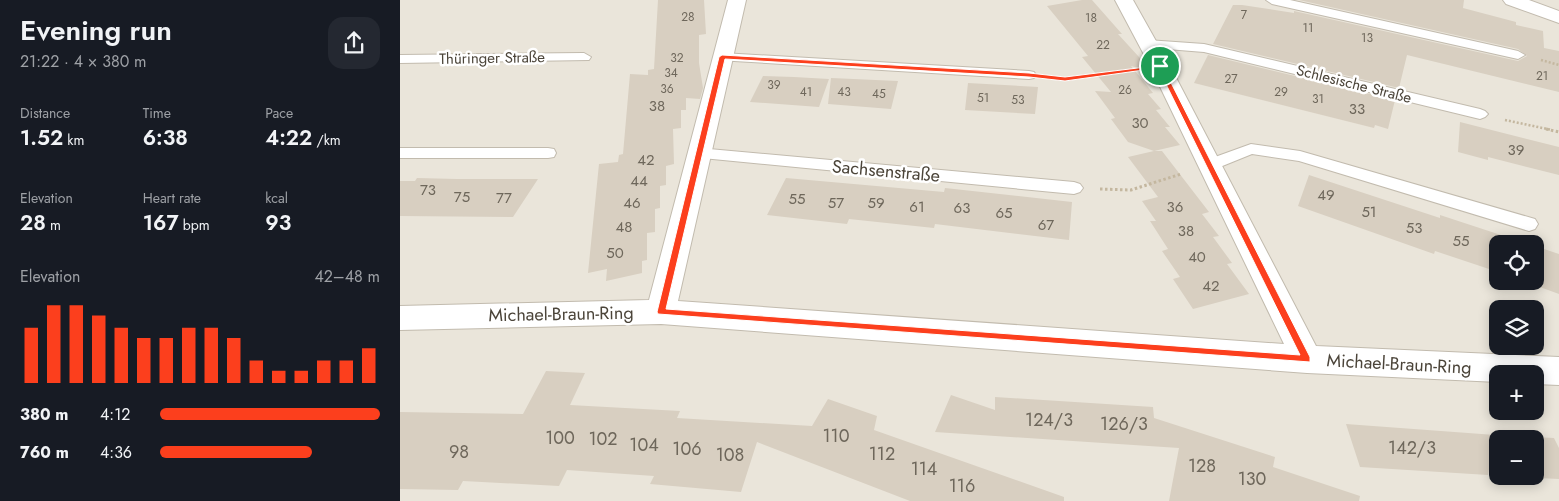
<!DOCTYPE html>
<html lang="en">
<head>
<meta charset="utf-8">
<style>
  body { margin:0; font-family:Jost,sans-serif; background:#242831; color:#f1f3f6; height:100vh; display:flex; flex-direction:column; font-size:19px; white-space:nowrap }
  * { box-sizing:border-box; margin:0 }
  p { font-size:16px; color:#9ea1a6 }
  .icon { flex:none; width:28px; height:28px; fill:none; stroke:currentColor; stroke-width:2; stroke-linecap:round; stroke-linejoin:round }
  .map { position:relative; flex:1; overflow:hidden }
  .drawer { display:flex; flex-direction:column; background:#171b24; width:400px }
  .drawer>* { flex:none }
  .buttons { position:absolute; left:1089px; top:235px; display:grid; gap:10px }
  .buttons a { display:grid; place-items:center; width:55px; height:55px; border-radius:10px; background:#171b24; box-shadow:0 2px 12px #0003; font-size:25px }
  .pin { position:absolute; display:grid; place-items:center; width:42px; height:42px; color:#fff; margin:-21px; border:2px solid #fff; border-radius:50%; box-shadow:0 1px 5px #0007 }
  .round { display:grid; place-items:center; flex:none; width:52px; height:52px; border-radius:15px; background:#242831 }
  .head { display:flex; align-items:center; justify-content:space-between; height:85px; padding:0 20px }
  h1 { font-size:28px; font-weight:600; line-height:38px }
  .metrics { display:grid; grid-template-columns:repeat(3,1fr); gap:8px; height:85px; padding:5px 20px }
  .metrics div { display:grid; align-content:center }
  .metrics b { font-size:21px; font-weight:600 }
  .metrics small { font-size:14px; font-weight:400 }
  .metrics p { font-size:14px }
  .chart { height:140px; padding:10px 20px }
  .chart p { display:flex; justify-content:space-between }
  .chart svg { width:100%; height:90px; margin-top:5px; stroke:#fc3f1d; stroke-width:6 }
  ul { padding:0 20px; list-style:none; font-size:16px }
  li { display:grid; grid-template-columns:80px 60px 1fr; align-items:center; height:38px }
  li i { height:12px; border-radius:6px; background:#fc3f1d }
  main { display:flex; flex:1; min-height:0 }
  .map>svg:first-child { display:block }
  .residential { fill:#eae5da; fill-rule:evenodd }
  .building { fill:#d8cfc1 }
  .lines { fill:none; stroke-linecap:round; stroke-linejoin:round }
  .service-casing { stroke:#c2bbae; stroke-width:2 }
  .minor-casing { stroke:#c2bbae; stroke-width:2 }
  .path-far1 { stroke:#c4b79f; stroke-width:2.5; stroke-dasharray:2 2; stroke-linecap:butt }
  .path { stroke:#c4b79f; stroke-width:3; stroke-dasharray:2.5 2.5; stroke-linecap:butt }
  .service { fill:#fff; fill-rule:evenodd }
  .minor { fill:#fff; fill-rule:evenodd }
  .route { fill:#fc3f1d; stroke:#fff; fill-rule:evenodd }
  .labels { text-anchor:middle; stroke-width:5; stroke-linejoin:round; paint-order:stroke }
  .far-number-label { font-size:12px; fill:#6e675b }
  .far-street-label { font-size:15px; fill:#4b4439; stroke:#fff }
  .number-label { font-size:15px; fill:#6e675b }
  .street-label { font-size:18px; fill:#4b4439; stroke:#fff }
  .near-number-label { font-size:18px; fill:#6e675b }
</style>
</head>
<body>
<main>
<section class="drawer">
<div class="head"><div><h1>Evening run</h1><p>21:22 · 4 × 380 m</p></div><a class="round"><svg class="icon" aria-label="share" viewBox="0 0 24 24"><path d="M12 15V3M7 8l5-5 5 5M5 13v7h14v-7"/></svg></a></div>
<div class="metrics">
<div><p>Distance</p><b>1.52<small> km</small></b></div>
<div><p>Time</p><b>6:38</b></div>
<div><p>Pace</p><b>4:22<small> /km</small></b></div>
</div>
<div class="metrics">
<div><p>Elevation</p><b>28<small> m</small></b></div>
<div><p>Heart rate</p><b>167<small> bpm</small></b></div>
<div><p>kcal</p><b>93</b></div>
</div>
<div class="chart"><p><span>Elevation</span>42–48 m</p>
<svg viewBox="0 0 160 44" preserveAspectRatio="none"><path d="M5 44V17M15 44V6M25 44V6M35 44V11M45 44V17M55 44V22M65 44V22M75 44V17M85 44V17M95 44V22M105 44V33M115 44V38M125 44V38M135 44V33M145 44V33M155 44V27"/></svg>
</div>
<ul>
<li><b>380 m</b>4:12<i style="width:100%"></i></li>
<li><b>760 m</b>4:36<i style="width:69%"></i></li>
</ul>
</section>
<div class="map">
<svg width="1159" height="501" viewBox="0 0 1159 501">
  <rect width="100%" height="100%" fill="#f6f3ec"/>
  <path class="residential" d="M0,0H1159V501H0ZM1098,244H1135V281H1098ZM1098,309H1135V346H1098ZM1098,374H1135V411H1098ZM1098,439H1135V476H1098Z"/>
  <path class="building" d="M258,0H304L306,34L299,35V63L303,88L300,99L286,98V110H281V128L273,129L274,164L266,166V185L260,186V208L255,209V232L247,233V260L242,261V273L206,281L207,269L188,273L199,164L218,162L219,155L223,154L230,74L248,75V70L254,69Z
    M682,0H692L722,34H718L749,68L750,71L731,66L753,93L748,94L761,109L756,110L770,127H765L780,145L754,151L728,142L711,119L715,118L695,91L711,92L682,57L688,56L647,6Z
    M899,0H1064L1063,8L1116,22V25L1143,31L1144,48L1159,51V92L1007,55L999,88L813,44L833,5H842L894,13V11L1118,61L1127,56L1118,49Z
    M808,55L995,100L988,129L975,125L974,128L794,83Z
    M363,76L394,77L429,79L419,107L350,102Z
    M431,78L498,81L491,109L428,104Z
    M568,83L638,87L635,114L565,110Z
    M1060,122L1159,147V175L1088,157V160L1058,152Z
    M754,151H762L809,212L802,214L819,236L813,237L832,263L827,264L849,294L793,309L773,279L780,277L762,251L768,249L750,221H756L742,201L758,197L728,157Z
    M909,175L1040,218V215L1128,244H1098V272L1035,251L1034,254L898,206Z
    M17,178L57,179H138L113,217L0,216V181H15Z
    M386,178L544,192L545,188L672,202L669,240L535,224L534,228L449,219L447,224L367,215Z
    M1135,246L1159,254V294L1123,281H1135Z
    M146,371L185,373L170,405L280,411L277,418L412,426L428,399L477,416L474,430L664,497V501H510L357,442L341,492L250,484L254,476L167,470L159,486L63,481L58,490L0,489V412L123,414Z
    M551,395L595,410V397L753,407L754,418L875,457L873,467L960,496L959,501H769L779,448L535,432Z
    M946,424L1095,435L1088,475L960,467Z
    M1096,435L1154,438L1159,448V479L1116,477L1135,476V439H1098Z"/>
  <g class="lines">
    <g class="service-casing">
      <path id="service" d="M866,0H890L1118,51L1125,55L1118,59L872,4Z
        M747,40L804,44L1080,109L1085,111L1088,114L1085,117L1080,119L804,52L742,47L740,44L742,41Z
        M184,53L191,57L189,60L0,63V55Z
        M322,53L629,71L634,72L636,75L634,78L629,79L317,60L315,57Z
        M851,144L900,151L1135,219L1138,224L1135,229L1129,231L899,161L852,154L810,171L804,169L802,165L804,161Z
        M0,148H148L154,149L156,153L154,157L148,158H0Z
        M298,148L674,182L680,184L683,188L680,192L674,194L292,157L290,153L292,149Z"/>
    </g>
    <g class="minor-casing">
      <path id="minor" d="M328,0H346L278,301L884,344L750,66L715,0H733L770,66L916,346L1159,357V385L1135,384V374H1098V382L907,373L261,324L0,330V306L249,300Z
        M1103,0H1129L1159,11V23L1106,4Z"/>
    </g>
    <path class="path-far1" d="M1141,60L1159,65
      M650,77L665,79L730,70
      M1105,120L1152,130"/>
    <path class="path" d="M1146,129L1159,132
      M700,189L731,190L781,174"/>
    <use href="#service" class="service"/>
    <use href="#minor" class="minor"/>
  </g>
  <path class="route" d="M322,55L629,73L665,77L762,65L910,357V362L258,314L257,312L319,57ZM325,59L629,77L665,81L758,68L900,355L266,309Z"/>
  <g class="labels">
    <g class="far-number-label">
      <text x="844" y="19">7</text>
      <text x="288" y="21">28</text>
      <text x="691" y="22">18</text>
      <text x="908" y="32">11</text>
      <text x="967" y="42">13</text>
      <text x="703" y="49">22</text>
      <text x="277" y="62">32</text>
      <text x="271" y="77">34</text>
      <text x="1142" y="80">21</text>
      <text x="831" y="83">27</text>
      <text x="374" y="89">39</text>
      <text x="267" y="93">36</text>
      <text x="725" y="94">26</text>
      <text x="406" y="96">41</text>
      <text x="444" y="96">43</text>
      <text x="881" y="96">29</text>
      <text x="479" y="98">45</text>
      <text x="583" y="102">51</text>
      <text x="918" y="103">31</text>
      <text x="618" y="104">53</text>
    </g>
    <g class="far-street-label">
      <text transform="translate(92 58) rotate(-1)" y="5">Thüringer Straße</text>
      <text transform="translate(954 84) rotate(14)" y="5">Schlesische Straße</text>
    </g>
    <g class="number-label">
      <text x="257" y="111">38</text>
      <text x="957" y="114">33</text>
      <text x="740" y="128">30</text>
      <text x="1116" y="155">39</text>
      <text x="246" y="165">42</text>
      <text x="239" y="186">44</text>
      <text x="28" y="195">73</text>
      <text x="926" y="200">49</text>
      <text x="62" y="202">75</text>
      <text x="104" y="203">77</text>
      <text x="397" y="204">55</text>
      <text x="232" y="208">46</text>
      <text x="436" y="208">57</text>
      <text x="476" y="208">59</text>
      <text x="517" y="212">61</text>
      <text x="775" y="212">36</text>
      <text x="562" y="213">63</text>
      <text x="969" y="217">51</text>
      <text x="604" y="218">65</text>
      <text x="646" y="230">67</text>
      <text x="224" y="232">48</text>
      <text x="1014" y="233">53</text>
      <text x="786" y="236">38</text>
      <text x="1061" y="246">55</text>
      <text x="215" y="258">50</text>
      <text x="797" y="262">40</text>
      <text x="811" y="291">42</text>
    </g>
    <g class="street-label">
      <text transform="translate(486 171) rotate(5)" y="6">Sachsenstraße</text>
      <text transform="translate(161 314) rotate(-1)" y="6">Michael-Braun-Ring</text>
      <text transform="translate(999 364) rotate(3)" y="6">Michael-Braun-Ring</text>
    </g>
    <g class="near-number-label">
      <text x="649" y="426">124/3</text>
      <text x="724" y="430">126/3</text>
      <text x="436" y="442">110</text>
      <text x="160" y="444">100</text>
      <text x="203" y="445">102</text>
      <text x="244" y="451">104</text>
      <text x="1012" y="454">142/3</text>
      <text x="287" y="455">106</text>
      <text x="59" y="458">98</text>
      <text x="482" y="460">112</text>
      <text x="330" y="461">108</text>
      <text x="802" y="472">128</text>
      <text x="524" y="475">114</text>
      <text x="852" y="485">130</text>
      <text x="562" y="492">116</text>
    </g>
  </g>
</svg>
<div class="buttons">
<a><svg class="icon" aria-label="locate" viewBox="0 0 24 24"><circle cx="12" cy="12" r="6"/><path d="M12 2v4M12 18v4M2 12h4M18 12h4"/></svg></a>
<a><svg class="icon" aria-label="layers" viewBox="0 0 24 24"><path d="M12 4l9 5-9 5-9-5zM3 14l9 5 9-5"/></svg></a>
<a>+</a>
<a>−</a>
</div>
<div class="pin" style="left:760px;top:66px;background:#1e9e55"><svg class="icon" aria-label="arrive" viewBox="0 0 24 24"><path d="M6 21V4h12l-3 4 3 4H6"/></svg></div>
</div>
</main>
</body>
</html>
